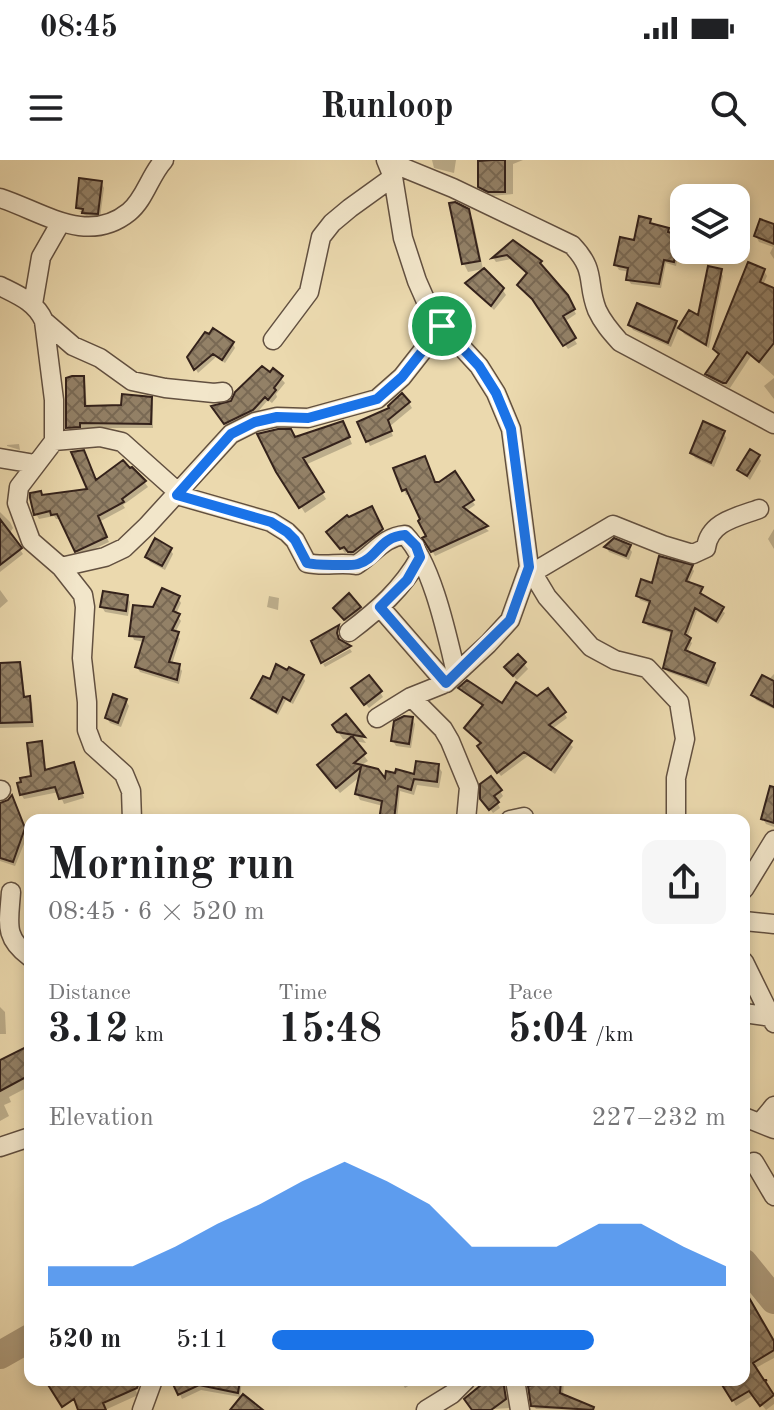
<!DOCTYPE html>
<html lang="en">
<head>
<meta charset="utf-8">
<style>
  body { margin:0; font-family:"Old Standard TT",serif; background:#f6f6f6; color:#202124; height:100vh; display:flex; flex-direction:column; font-size:30px; white-space:nowrap }
  * { box-sizing:border-box; margin:0 }
  p { font-size:26px; color:#757577 }
  .icon { flex:none; width:44px; height:44px; fill:none; stroke:currentColor; stroke-width:2; stroke-linecap:round; stroke-linejoin:round }
  .map { position:relative; flex:1; overflow:hidden }
  .drawer { position:absolute; left:24px; top:654px; width:726px; height:572px; display:flex; flex-direction:column; background:#fff; border-radius:16px; box-shadow:0 4px 12px #0003 }
  .drawer>* { flex:none }
  .fabs { position:absolute; left:670px; top:24px; display:grid; gap:16px }
  .fabs a { display:grid; place-items:center; width:80px; height:80px; border-radius:16px; background:#fff; box-shadow:0 4px 12px #0003; font-size:40px }
  .pin { position:absolute; display:grid; place-items:center; width:68px; height:68px; color:#fff; margin:-34px; border:4px solid #fff; border-radius:50%; box-shadow:0 2px 8px #0007 }
  .round { display:grid; place-items:center; flex:none; width:84px; height:84px; border-radius:16px; background:#f6f6f6 }
  .headline { display:flex; align-items:center; justify-content:space-between; height:136px; padding:0 24px }
  h1 { font-size:44px; font-weight:600; line-height:60px }
  .stats { display:grid; grid-template-columns:repeat(3,1fr); gap:12px; height:136px; padding:8px 24px }
  .stats div { display:grid; align-content:center }
  .stats b { font-size:40px; font-weight:600 }
  .stats small { font-size:22px; font-weight:400 }
  .stats p { font-size:22px }
  .chart { height:224px; padding:16px 24px }
  .chart p { display:flex; justify-content:space-between }
  .chart svg { width:100%; height:144px; margin-top:8px; fill:#1a73e8; opacity:.7 }
  ul { padding:0 24px; list-style:none; font-size:26px }
  li { display:grid; grid-template-columns:128px 96px 1fr; align-items:center; height:60px }
  li i { height:20px; border-radius:10px; background:#1a73e8 }
  .status { display:flex; justify-content:space-between; align-items:center; height:56px; padding:0 40px; background:#fff; direction:ltr }
  .status svg { height:22px; fill:currentColor }
  header { display:flex; justify-content:space-between; align-items:center; height:104px; padding:0 24px; background:#fff; font-size:36px; font-weight:600 }
  .map>svg:first-child { display:block }
  .shadow { fill:#0003 }
  .lines { fill:none; stroke-linecap:round; stroke-linejoin:round }
  .river { stroke:#ad9b7c; stroke-width:28 }
  .building { fill:url(#building-cross-hatch); stroke:#34221b; stroke-width:2 }
  .street-casing { stroke:#625040; stroke-width:21 }
  .street { stroke:#f2e6ca; stroke-width:18 }
  .route-casing { stroke:#fff; stroke-width:16 }
  .route { stroke:#1a73e8; stroke-width:10 }
</style>
</head>
<body>
<div class="status"><b>08:45</b><svg viewBox="0 0 49 12"><path d="M0 12V9h3v3zM5 12V6h3v6zM10 12V3h3v9zM15 12V0h3v12zM26 1h20v11H26zM47 4h2v5h-2z"/></svg></div>
<header><svg class="icon" aria-label="menu" viewBox="0 0 24 24"><path d="M4 6h16M4 12h16M4 18h16"/></svg>Runloop<svg class="icon" aria-label="search" viewBox="0 0 24 24"><circle cx="10" cy="10" r="6"/><path d="M15 15l6 6"/></svg></header>
<div class="map">
<svg width="774" height="1250" viewBox="0 0 774 1250">
  <defs>
    <pattern id="building-cross-hatch" width="8" height="8" patternUnits="userSpaceOnUse" patternTransform="scale(2)"><rect width="8" height="8" fill="#938167"/><path d="M0 0l8 8M0 8l8-8" fill="none" stroke="#796954"/></pattern>
  </defs>
  <rect width="100%" height="100%" fill="#ebd9ae"/>
  <filter id="stains"><feTurbulence type="fractalNoise" baseFrequency=".0025" numOctaves="4"/><feColorMatrix values="0 0 0 0 .2 0 0 0 0 .09 0 0 0 0 .02 0 0 0 .5 -.17"/></filter>
  <radialGradient id="worn" r=".72"><stop offset=".6" stop-color="#630" stop-opacity="0"/><stop offset="1" stop-color="#630" stop-opacity=".3"/></radialGradient>
  <path class="shadow" d="M432,0H456L454,13L434,8Z
    M495,0H523L513,4V34L492,36L483,31L480,26Z
    M81,20L101,22L104,28L100,58L88,57L79,51L93,52V49L78,48Z
    M468,51L473,60L483,109L468,112L464,104Z
    M650,60L653,66L668,69L671,75L679,77L684,84V90H704L707,95L705,104L678,96L676,106L666,103L661,128L631,124L628,119L630,112L619,110L616,105Z
    M774,66V99L770,93L773,87L759,82L756,76Z
    M513,83L540,103L566,136L576,154L564,162L577,184L568,189L537,144L528,114L511,99L496,102L494,99Z
    M720,111L723,116L709,188L684,174L681,168L699,158Z
    M764,111L767,116L763,125L774,130V216L751,196L730,228L711,220L708,214L720,196L715,189Z
    M468,124L502,129L506,135L494,150Z
    M676,163L679,168L671,187L633,170L630,165Z
    M233,184L235,188L225,203L216,197L198,213L189,197Z
    M274,211L285,223L276,234L277,237L272,243L268,240L255,255L228,269L214,247L232,243Z
    M83,218L85,223L87,248L123,247L151,239L153,244V268H81V271L71,272L68,267Z
    M774,218V239L764,226Z
    M409,243L412,248L389,267L393,276L370,286L359,263Z
    M346,270L352,284L305,305L326,339L305,353L278,311L295,279Z
    M724,273L726,278L714,307L695,298L692,293Z
    M19,284L20,290L7,286V285Z
    M758,296L761,301L750,320L739,310Z
    M396,309L439,324L454,314L475,345L465,352L489,371L435,396L425,378L429,377L422,360L410,334L406,335L404,330Z
    M142,319L148,327L123,345L125,348L99,362L109,382L79,396L61,359H56L54,356L39,359L36,354L43,337L90,331L96,322Z
    M372,349L385,375L353,397L348,391L345,393L332,377L348,360Z
    M0,352L10,362L13,368L9,374L23,394L0,412Z
    M774,369V389L768,379Z
    M606,387H629L632,392L629,400L609,392Z
    M170,389L173,394L165,410L150,402L147,397Z
    M691,407L694,411L688,424L701,429L702,437L725,453L718,464L697,451L687,478L692,483L687,493L714,504L716,509L709,527L668,512L666,508L674,474L648,466L645,462L651,444L640,440L638,435Z
    M0,430L8,441L0,448Z
    M269,436L279,438L278,450L267,447Z
    M348,436L363,453L348,464L338,453Z
    M127,437L130,442L128,456L105,452L102,447Z
    M178,438L181,443L176,454L181,461L175,473L180,479L172,504L179,506L182,511L179,524L140,512L137,507L145,482L134,480L132,475L154,449Z
    M350,489L352,492L325,507L323,504Z
    M518,496L528,509L517,520L510,512Z
    M19,504L22,509L25,539L29,538L32,543L34,567L0,568V505Z
    M774,514V549L756,540L754,535Z
    M303,517L305,521L293,544L286,540L278,555L256,543L254,538L271,521Z
    M461,528L503,546L564,553L567,558L552,569L573,587L555,614L528,596L501,616L482,592V585L466,568L483,547Z
    M380,532L383,537L369,548L357,533Z
    M126,541L129,546L121,567L110,563L107,558Z
    M346,556L366,583L353,581L368,601L360,606L387,622L416,617L438,606L442,612L439,628L417,625L414,635L400,631L397,660H381L383,646L360,640L357,634L361,616L340,633L323,612L351,580L343,579L334,566Z
    M412,559L415,564L411,588L396,586L393,581Z
    M41,583L46,611L76,609L84,638L64,644L59,632L24,639L21,634L33,617Z
    M773,626L774,627V667L766,664L763,659Z
    M500,631L503,636L497,642L500,648L493,653L482,638Z
    M0,644L23,665L28,662L30,666V689L26,679L15,706L0,701Z
    M587,654L594,660H580Z
    M233,658H252L253,660H233Z
    M0,847L5,852L6,874H0Z
    M30,889V926L9,937L11,942L4,945L9,956L0,961V914Z
    M744,1133L774,1185V1198L754,1209L774,1239V1244L766,1250L754,1235L736,1246L721,1220H744Z
    M67,1220H130L138,1235L105,1250H81Z
    M173,1220H242L240,1237L201,1230L182,1239Z
    M400,1220H418L405,1228Z
    M483,1220H497L508,1236L510,1248L475,1250Z
    M551,1220H564L563,1237L592,1250L536,1249L533,1245Z"/>
  <g class="lines">
    <path class="river" d="M744,1103L774,1140
      M0,1195L30,1178"/>
  </g>
  <path class="building" d="M493,0H505V32H488L478,27V1Z
    M79,18L102,21L98,54L82,53L83,49L76,48Z
    M455,42L469,49L480,101L462,104L449,43Z
    M639,56L651,59L650,63L669,68L668,72L680,75L674,102L664,100L659,124L626,120L628,108L614,105L620,77L634,80Z
    M760,59L774,64V84L754,76Z
    M513,80L542,101L540,103L568,135L575,149L563,156L576,178L563,186L532,139L517,125L527,113L507,95L492,98Z
    M748,102L765,109L760,122L774,128V183L759,202L747,192L726,223H723L705,214L719,194L713,189Z
    M708,106L722,109L706,185L678,168L689,150L698,155Z
    M484,108L504,128L491,146L465,123Z
    M637,143L677,161L668,183L628,165Z
    M213,168L234,182L222,200L213,194L194,210L187,197L205,172L209,174Z
    M262,206L270,212L273,208L283,216L274,228L276,230L268,240L265,237L253,250L224,264L211,246L231,241L235,232Z
    M72,216H84L85,246L121,245L122,234L152,237L151,264L80,263V267L66,268V218Z
    M402,233L410,242L388,260L392,271L366,282L357,262L389,248L388,246Z
    M343,261L350,277L303,298L324,332L299,348L276,312L257,274L278,269H291L295,277Z
    M703,261L725,271L711,303L690,293Z
    M750,289L760,295L747,316L737,310Z
    M84,290L96,320L123,300L130,308L132,307L146,321L122,339L124,342L98,356L107,377L75,392L57,354L51,355L50,351L34,355L30,338V333L41,331L42,335L87,329L71,292Z
    M425,296L435,322H439L455,311L474,340L463,347L488,366L431,392L422,378L426,376L418,361L420,359L406,329L402,331L393,308Z
    M372,346L383,369L353,392H348L344,387L340,389L326,372L347,355L349,357Z
    M0,359L22,388L0,405Z
    M155,378L172,388L162,406L145,397Z
    M614,378L631,385L626,396L604,387Z
    M659,396L693,405L686,421L703,427L700,433L724,447L716,461L695,448L685,474L691,478L685,490L715,503L706,523L663,508L672,471L643,462L650,441L636,436L641,419L652,423Z
    M162,428L180,436L173,451L180,454L172,470L179,472L169,502L180,504L177,520L135,507L144,477L129,476L133,445L153,447Z
    M103,431L128,435L126,451L100,447Z
    M349,433L361,447L344,460L333,448Z
    M339,465L337,473L339,479L351,486L321,503L311,481Z
    M518,494L526,502L513,516L504,507Z
    M20,502L24,537L30,536L32,562L0,563V503Z
    M276,504L287,510L289,507L304,515L290,541L283,537L276,552L251,538L263,516L270,519Z
    M369,515L382,531L364,545L351,528Z
    M762,515L774,521V547L751,535Z
    M467,520L502,543L516,522L537,536L548,528L566,552L549,565L572,581L551,610L524,592L497,613L477,586L481,583L464,568L483,545L458,528Z
    M113,534L127,539L118,563L105,558Z
    M346,554L365,577L337,572L332,565Z
    M404,556L413,557L409,584L391,581L394,561Z
    M352,576L366,593L354,603L378,609L385,618L386,611L395,613L396,609L414,614L416,601L439,604L437,622L414,619L411,630L398,626L394,660H379L382,641L355,634L361,607L336,628L317,605Z
    M42,581L45,610L74,602L83,633L59,639L55,627L20,635L17,623L21,622L20,618L31,616L27,583Z
    M491,616L502,630L494,636L499,642L489,650L480,639V624Z
    M770,626L774,627V663L761,659Z
    M12,635L25,668L13,702L0,698V643L8,640Z
    M30,885V915L0,931V900Z
    M744,1129L774,1181V1190L753,1203L764,1220H767L765,1221L774,1235L760,1246L749,1231L732,1241L719,1220H744Z
    M45,1220H140L137,1228L103,1243L106,1250H78L74,1239L62,1247Z
    M171,1220H240L238,1233L199,1225L178,1235Z
    M478,1220H499L504,1226L506,1239L491,1250H472L464,1239L481,1225Z
    M541,1220L561,1221L560,1233L594,1247L593,1250L531,1246L528,1226L541,1224Z
    M243,1234L263,1250H230Z"/>
  <g class="lines">
    <g class="street-casing">
      <path id="street" d="M387,1L453,28L572,85C597,111 586,122 597,150C603,163 611,172 620,182L774,264
        M0,38C43,52 87,86 129,52C145,39 150,15 164,0
        M0,126C18,135 36,142 44,161L54,240V281L19,327L17,343L31,381L61,407L83,435L85,447L82,498L87,542V570L93,586L124,614L131,631L132,660
        M33,144L41,97L61,62
        M44,161L73,186L100,198L132,221L165,228L214,233L223,232
        M273,180L309,132L321,77L332,63L350,48L393,17
        M54,281L100,277L122,282L179,333
        M0,298L35,304
        M177,335L271,362L287,372L295,380L307,403C324,407 340,402 356,405C374,394 383,377 405,375C432,403 447,475 456,513
        M61,407L105,397L124,388L147,366L231,274L255,262L277,257L308,258L377,239L402,217L442,166
        M529,407L547,437L591,487L615,500L647,508L679,542L685,579L676,618V660
        M532,413L613,365L663,385L693,394L706,388C709,362 737,357 759,349
        M380,447L446,523
        M349,472C378,450 402,429 420,397
        M411,537L443,569L450,581L469,627L466,660
        M377,558L411,537L446,523L488,484L510,460L529,407L511,269L496,233L479,206L432,155L417,121L403,78L393,17L386,0
        M0,631L1,630
        M510,660L524,657
        M744,729L774,680
        M11,732C9,763 3,777 30,797
        M744,761L774,764
        M744,802L774,863
        M744,853L771,857
        M744,957L774,969
        M760,963L774,946
        M0,987L30,977
        M754,1002L774,1036
        M515,1220L520,1250
        M142,1250L153,1220
        M426,1250L452,1234L466,1220"/>
    </g>
    <use href="#street" class="street"/>
  </g>
  <g class="lines">
    <g class="route-casing">
      <path id="route" d="M442,166L479,206L496,233L511,269L529,407L510,460L446,523L380,447L407,420L420,397L416,386L405,375C379,377 378,398 358,404C352,406 314,405 307,403L295,380L287,372L271,362L177,335L231,274L255,262L277,257L308,258L377,239L402,217Z"/>
    </g>
    <use href="#route" class="route"/>
  </g>
  <rect width="100%" height="100%" filter="url(#stains)"/>
  <rect width="100%" height="100%" fill="url(#worn)"/>
</svg>
<div class="fabs">
<a><svg class="icon" aria-label="layers" viewBox="0 0 24 24"><path d="M12 4l9 5-9 5-9-5zM3 14l9 5 9-5"/></svg></a>
</div>
<div class="pin" style="left:442px;top:166px;background:#1e9e55"><svg class="icon" aria-label="arrive" viewBox="0 0 24 24"><path d="M6 21V4h12l-3 4 3 4H6"/></svg></div>
<section class="drawer">
<div class="headline"><div><h1>Morning run</h1><p>08:45 · 6 × 520 m</p></div><a class="round"><svg class="icon" aria-label="share" viewBox="0 0 24 24"><path d="M12 15V3M7 8l5-5 5 5M5 13v7h14v-7"/></svg></a></div>
<div class="stats">
<div><p>Distance</p><b>3.12<small> km</small></b></div>
<div><p>Time</p><b>15:48</b></div>
<div><p>Pace</p><b>5:04<small> /km</small></b></div>
</div>
<div class="chart"><p><span>Elevation</span>227–232 m</p>
<svg viewBox="0 0 160 44" preserveAspectRatio="none"><path d="M0 44V38L10 38L20 38L30 32L40 25L50 19L60 12L70 6L80 12L90 19L100 32L110 32L120 32L130 25L140 25L150 32L160 38V44z"/></svg>
</div>
<ul>
<li><b>520 m</b>5:11<i style="width:71%"></i></li>
</ul>
</section>
</div>
</body>
</html>
